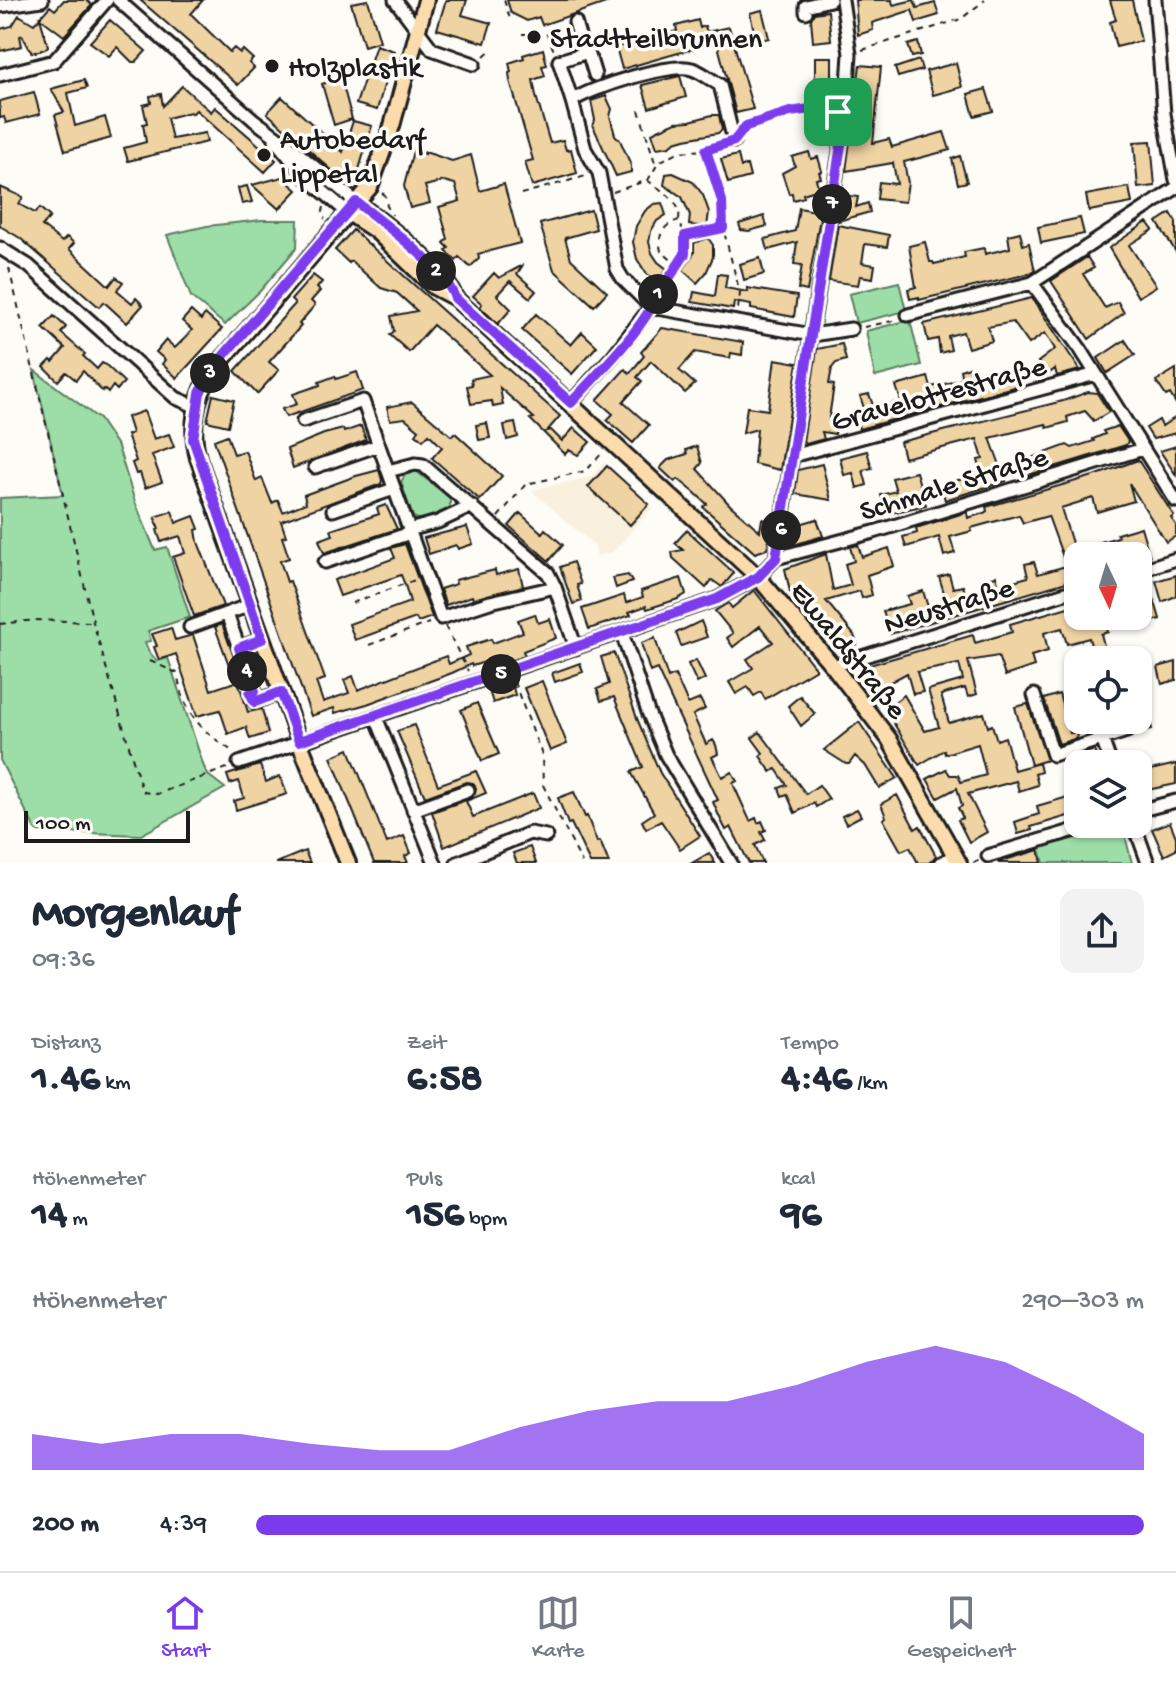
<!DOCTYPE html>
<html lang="de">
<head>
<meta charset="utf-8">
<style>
  body { margin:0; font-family:"Gochi Hand",sans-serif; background:#f2f2f3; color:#1f2937; height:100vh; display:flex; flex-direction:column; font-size:30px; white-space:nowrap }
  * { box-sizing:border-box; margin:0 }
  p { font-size:26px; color:#747a83 }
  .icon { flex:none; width:44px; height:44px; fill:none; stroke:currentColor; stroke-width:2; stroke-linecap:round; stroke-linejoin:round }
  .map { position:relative; height:863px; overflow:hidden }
  .drawer { display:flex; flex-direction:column; background:#fff; flex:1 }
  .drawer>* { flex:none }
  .needle { width:52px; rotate:176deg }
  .fabs { position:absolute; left:1064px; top:542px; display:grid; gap:16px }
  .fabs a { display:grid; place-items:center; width:88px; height:88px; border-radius:16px; background:#fff; box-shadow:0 2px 6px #0004; font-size:40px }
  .scale { position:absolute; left:24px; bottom:20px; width:166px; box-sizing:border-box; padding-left:8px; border:4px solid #1c1c1c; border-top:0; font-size:22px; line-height:28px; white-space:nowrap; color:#1c1c1c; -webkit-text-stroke:6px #fdfcf7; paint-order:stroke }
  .pin { position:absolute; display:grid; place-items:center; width:68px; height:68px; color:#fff; margin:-34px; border-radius:16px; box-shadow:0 4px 12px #0006 }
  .km { position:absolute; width:40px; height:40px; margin:-20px; border-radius:50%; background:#222; color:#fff; font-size:22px; line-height:40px; text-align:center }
  .round { display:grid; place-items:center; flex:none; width:84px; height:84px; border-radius:16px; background:#f2f2f3 }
  .head { display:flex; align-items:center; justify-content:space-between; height:136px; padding:0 32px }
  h1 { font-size:44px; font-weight:700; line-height:60px }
  .stats { display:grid; grid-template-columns:repeat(3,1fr); gap:12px; height:136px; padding:8px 32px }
  .stats div { display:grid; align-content:center }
  .stats b { font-size:40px; font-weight:700 }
  .stats small { font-size:22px; font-weight:400 }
  .stats p { font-size:22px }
  .chart { height:224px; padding:16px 32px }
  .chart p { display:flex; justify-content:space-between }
  .chart svg { width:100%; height:144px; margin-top:8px; fill:#7c3aed; opacity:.7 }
  ul { padding:0 32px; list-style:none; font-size:26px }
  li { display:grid; grid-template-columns:128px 96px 1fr; align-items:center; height:60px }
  li i { height:20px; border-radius:10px; background:#7c3aed }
  .menu { display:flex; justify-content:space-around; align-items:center; height:112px; border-top:2px solid #e0e1e3; background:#fff; font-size:22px; color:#747a83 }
  .menu a { display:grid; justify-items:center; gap:4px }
  .menu .on { color:#7c3aed }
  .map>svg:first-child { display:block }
  .built { fill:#f9f0de }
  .green { fill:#9ddea8; stroke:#5c7d62; stroke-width:2 }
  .building { fill:#efd3a3; stroke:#1c1c1c; stroke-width:2 }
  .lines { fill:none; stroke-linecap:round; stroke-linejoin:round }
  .minor-casing { stroke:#1c1c1c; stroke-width:17 }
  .major-casing { stroke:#1c1c1c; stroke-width:20 }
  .path { stroke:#1c1c1c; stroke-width:2; stroke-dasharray:6 6; stroke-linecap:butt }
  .minor { stroke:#fdfcf7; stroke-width:11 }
  .major { stroke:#fcdcac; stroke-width:14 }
  .route-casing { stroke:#fff; stroke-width:16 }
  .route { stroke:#7c3aed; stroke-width:10 }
  .poi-dot { fill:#1c1c1c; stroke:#fdfcf7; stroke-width:3 }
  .labels { text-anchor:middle; stroke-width:7; stroke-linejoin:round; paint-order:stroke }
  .poi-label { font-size:30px; fill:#1c1c1c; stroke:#fdfcf7; text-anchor:start }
  .street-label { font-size:30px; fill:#1c1c1c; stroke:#fdfcf7 }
</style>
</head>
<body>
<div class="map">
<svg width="1176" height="863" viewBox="0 0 1176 863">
  <rect width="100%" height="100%" fill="#fdfcf7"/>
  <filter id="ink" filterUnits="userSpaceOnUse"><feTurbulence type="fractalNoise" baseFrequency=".0125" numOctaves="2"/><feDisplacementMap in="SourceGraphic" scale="16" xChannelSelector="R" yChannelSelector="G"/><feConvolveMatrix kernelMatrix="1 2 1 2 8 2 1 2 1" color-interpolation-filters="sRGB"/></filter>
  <g filter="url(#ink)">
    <path class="built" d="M604,463L653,507L613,552L597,556L595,546L531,490L590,477Z"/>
    <path class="green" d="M262,220H298L297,247L261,290L225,325L191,297L167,235L207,226Z
      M899,282L906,311L856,323L849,294Z
      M910,320L921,365L875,377L866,331Z
      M34,370L99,419L118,447L135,502L155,550L167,547L190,617L148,631L151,641L145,642L149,652L157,661L168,658L204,767L208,775L225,788L141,835L36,831L0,760V498L63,495Z
      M416,471L450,498V508L421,520L413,517L401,482L405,475Z
      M1122,824L1132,863H1044L1039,846Z"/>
    <path class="building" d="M64,0H86L92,5L64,36L40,18L48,46L45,49L32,53L22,35L20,36L22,46L0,51V29L12,26L19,15L34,24L50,6L55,10Z
      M140,0H203L191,14L230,52L234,48L240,53L243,50L253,59L249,63L254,68L238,85Z
      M368,0L380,41L364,46L351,3Z
      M446,0H467L462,15L491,23L485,43L437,29Z
      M507,0H608L609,2L542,25L539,17L527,21L511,13Z
      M855,0H892L893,5L914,0L917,8L935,3L939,15L916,22L912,10L872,23L873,30L858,35Z
      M1110,0H1132L1141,41L1116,47L1110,22L1116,20Z
      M762,10L769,38L756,41L750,13Z
      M828,11L831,40L813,42L811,19L814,13Z
      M110,20L146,51L136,62H132L117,47L109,56L90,42Z
      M698,20L700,28L705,26L707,32L729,27L753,109L736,113L717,42L622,69L616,47L677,31L676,26Z
      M918,42L921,55L912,57L908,45Z
      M376,45L394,51L377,110L356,104Z
      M543,49L547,65L542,66L545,76L533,80L536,96L550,143L563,140L566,150L571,149L577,173L532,186L525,162L533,160L510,81L509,73L511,72L509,63L524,58L523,55Z
      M815,57H832V85H815Z
      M919,60L922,70L898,77L895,68Z
      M956,63L962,87L933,95L926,71Z
      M860,65L881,67L873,143L889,139L892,147L944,132L950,150L904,162L908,183L905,202L877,199L879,182L897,184L893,163L846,171Z
      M680,76L686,97L649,108L642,85Z
      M341,78L352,119L334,125L322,84Z
      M84,80L87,88L68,93L75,126L105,117L111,138L65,151L55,115L64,112L51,89Z
      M182,86L211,112L215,107L276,160L265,172L196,110L192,114L190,112L167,118L172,139L205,133L207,142L128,161L124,148L146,142L143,124L147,123L143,105L151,103L150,96L161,94L163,106Z
      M986,89L993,111L974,116L968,94Z
      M34,92L40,114L6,123L4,117L0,118V101Z
      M606,96L612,109L610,116L615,135L620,140L631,165V172L616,176L593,126L595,120L591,101Z
      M282,97L343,152L353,121L372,126L357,176L351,175L343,180L267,113Z
      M712,115H719L722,130L718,133L685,139L675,142L670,146L657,148L652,133L658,130L676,122L690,121Z
      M1151,141L1155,186L1138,188L1134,142Z
      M413,151L425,154V152L452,161L471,155L480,191L504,184L520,243L478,254L479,259L470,267L459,257L456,261L446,251L449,248L444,243L448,239L439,207L460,201L455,184L444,181L425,186L430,203L410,208L404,186Z
      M809,152L811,159L818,157L822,171L819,172L821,178L816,179L819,189L803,194L804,197L793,200L792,193L789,194L782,173L795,166L792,157Z
      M738,155L741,167L747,165L750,177L728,183L721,159Z
      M960,156L967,182L958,184L952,159Z
      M673,173L693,182L703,195L709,212L707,227L689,225L690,215L682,197L664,185L666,174Z
      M282,177L297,190L279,209L252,185Z
      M247,186L252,202L242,204L238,188Z
      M0,187L23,197L19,204L35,213L40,208L50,217L42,226L62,242L67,237L74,243L69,249L109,286L116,277L123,282L117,290L132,303L136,298L143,305L127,323L104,302L99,307L20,238L0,226Z
      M1129,187L1132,203L1089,211L1086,195Z
      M842,195L858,197L856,207L868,203L870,212L838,221Z
      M662,203L666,215L657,221L651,231L649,242L652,253L658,262L667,269L657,282L646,273L637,259L633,242L636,226L645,211L654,204Z
      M799,208L821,212L807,291L798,289L802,265L794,264L797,242L768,250L765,239L795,231Z
      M591,210L596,229L565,238L571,259L607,292L594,306L554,270L540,224Z
      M1171,213L1176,222V252L1157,222Z
      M764,216L767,226L749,231L741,230L739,224Z
      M1080,218L1084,234L1041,243L1038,227Z
      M1147,222L1153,230L1129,245L1156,286L1138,297L1109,248Z
      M838,225L889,235L887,247L865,244L862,263L875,265L873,278L860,276L858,285L829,281Z
      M353,230L560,416L547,431L551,430L562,441L574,428L590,442L578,455L569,450L565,454L530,419L534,418L500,388L503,405L493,407L492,401L471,404L467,386L472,385L471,379L490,375L433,325L409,352L390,335L394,331L391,316L417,311L397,293L381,288L351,261L349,263L335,250Z
      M1020,232L1023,245L1029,243L1035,271L1032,273L919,300V297L910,299L908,289L916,287L909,246L925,242L930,262H933L934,264L965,257L964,252L984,248L985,254L1010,248L1008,235Z
      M708,238L713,245V257L706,273L697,283L683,270L694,253V243Z
      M1087,257L1094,268L1083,274L1105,308L1118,302L1124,313L1089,339L1051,281Z
      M760,258L764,274L744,280L740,264Z
      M523,265L517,274L536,291L530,298L510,281L497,295L511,309L498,324L480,307L482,304L473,296L494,273L499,278Z
      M718,274L727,275L725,288L748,292L747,288L797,296L794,317L751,309V305L734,302L733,309L692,302L694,292L715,296Z
      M313,275L322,282L317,288L320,291L311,301L315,305L299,324L301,326L269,362L279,370L257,394L235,371L295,304L291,300Z
      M1032,298L1080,370L1057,376L1055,369L1047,375L1038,362L1055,349L1045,333L1029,344L1013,322L988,327L992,341L968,348L963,332L948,336L951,350L940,353L938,339L928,341L924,324Z
      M191,311L201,320L205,314L222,329L177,378L162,364L165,360L156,352L166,340L175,348L187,336L192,330L182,321Z
      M536,314L571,345L582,332L597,346L572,374L522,330Z
      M54,316L66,327L61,333L85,354L83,356L97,369L102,363L106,365L124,382L117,390L113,386L108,393L104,389L102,391L83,371L76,380L66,372L58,381L44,367L51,360L53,362L65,348L43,328Z
      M662,328L743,342L742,355L731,353L730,358L695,352L679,370L695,384L685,393L651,361L637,377L642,381L623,402L649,425L633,443L607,420L613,414L597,400L625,369L630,373L644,356L641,352Z
      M1125,340L1135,355L1107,373L1098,358Z
      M842,344L846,360L836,363L832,368L829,384L834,385L829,418L837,419L835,434L822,432L824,439L806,444L803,442L817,349Z
      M775,359L798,363L780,470L754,464L757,429L743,433L747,407L768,410Z
      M969,367L972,380L1017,369L1021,385L859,429L855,413L865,411L860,396L869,394L874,408L901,401L896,386L928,377L931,387L945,384L962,379L960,370Z
      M1176,369V404L1170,394L1166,396L1156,381Z
      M357,372L363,390L286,417L282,409L297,404L293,394L320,385L319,382L335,376L336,379Z
      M1088,392L1097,393L1109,412L1094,421L1085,411L1067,417L1068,422L1047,428L1046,424L990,438L1006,481L945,500L940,484L968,478L980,468L978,460L983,459L977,439L904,458L900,442L1063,401Z
      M213,395L234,400L228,426L207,421Z
      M412,402L452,436L455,433L502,476L480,500L432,458L442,447L429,434L423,440L416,434L419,430L405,418L390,420L387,407Z
      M144,411L154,439L169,434L174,447L152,455L162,482L145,488L140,473L136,474L132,463L136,461L127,435L132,433L127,417Z
      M1176,417V433L1153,439L1146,428L1159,420L1162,426Z
      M487,423L490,438L479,440L476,425Z
      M515,423L518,437L507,440L504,425Z
      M361,426L366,440L293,468L287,449L324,434L343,429L344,432Z
      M1118,426L1128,441L1126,445L1025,476L1020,462L1067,445L1072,448L1094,441L1093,439L1105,434L1103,431Z
      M227,435L234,454L245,451L256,481L262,478L272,503L278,500L283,512L306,503L304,495L356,476L379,470L382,480L381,484L281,521L286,536L282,537L289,558L280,561L287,582L290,581L325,679L316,682L323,702L349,693L344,680L353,676L358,690L446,656L449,664L469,655L466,647L491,639L493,643L523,632L518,620L535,614L538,623L550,619L556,638L523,651L525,656L506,662L504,656L472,666L471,664L452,673L367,704L335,713L334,708L311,716L214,440Z
      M697,446L702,463L697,469L730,505L760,531L762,519L772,521L767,549L755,553L703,507L707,504L694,492L678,479L675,482L660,468L668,460L687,454L686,450Z
      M1176,446V475L1160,451Z
      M867,451L872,468L863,470L867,485L857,488L853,473L844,475L840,458Z
      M1138,460L1174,516L1171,518L1176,525V536L1166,542L1129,483L1134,501L1097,512L1093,498L1061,508L1076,556H1074L1077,565L1067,568L1048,516L1023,523L1019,515L971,528L972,531L950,537L955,553L944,556L939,537L906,547L903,537L917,533L916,528L967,512L968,518L984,513L987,511L986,507L1097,475Z
      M822,464L831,500L795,494L798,470Z
      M607,466L649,504L630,525L588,487Z
      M916,472L926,505L886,514L881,495L896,491L892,478Z
      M386,505L397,529L324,553L319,540L333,535L331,530L379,514L377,508Z
      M172,511L176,523L194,516L199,529L196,530L198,542L223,606L194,616L173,557L185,553L180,536L161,542L157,530L159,529L155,517Z
      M520,513L542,533L545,529L563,545L549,561L509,526Z
      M817,519L823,536L790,546L787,543L789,527Z
      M467,527L473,544L458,549L456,545L429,554L424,538Z
      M1141,527L1150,557L1138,560V556H1105L1101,542L1118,537L1117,534Z
      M687,530L734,573L722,587L712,580L706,588L673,558L672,552L683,550L675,543Z
      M405,544L432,617L418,622L416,618L355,640L349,624L410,602L405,585L401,575L340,596L334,580L395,558L391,548Z
      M858,545L862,557L889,548L894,566L867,575L872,595L862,598L860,591L826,601L854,635L857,644L838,650L790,592L785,569L826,554L833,590L851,585L845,564L854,561L850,547Z
      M573,562L581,584L577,585L582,601L573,604L560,567Z
      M1034,562L1038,574L1066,566L1070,581L890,634L883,611L910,604L907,596L923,591L928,607L947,602L939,577L949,574L953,588L963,586L966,595L984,590L980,580L996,576L999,585L1028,577L1025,564Z
      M519,569L523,586L473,599L472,596L446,605L440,589L456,584L455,580L495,570L496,575Z
      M628,575L632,582L616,588L613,578Z
      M1176,575V596L1162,602L1156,581Z
      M681,578L686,594L678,599L647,609L646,606L629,612L631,615L589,629L582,609L624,595L626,603L643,597L641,591Z
      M754,590L816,669L765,699L761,692L754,696L748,687L736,694L729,682L753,668L747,659L773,642L760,626L733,647L727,638L733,633L715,611L728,603L732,608Z
      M1154,599L1160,619L1143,624L1138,604Z
      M1078,604V616H1103L1108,632L1101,634L1108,660H1095L1089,638L1067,644L1062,628L1044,633L1048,651L1031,656L1034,666L1005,676L998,656L968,661L977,694L968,697L965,688L941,695L949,723L984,713L988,727L992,725L997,740L1005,737L1014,770L1039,763L1041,772L1035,774L1038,785L1019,791L1016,781L968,794L987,832L969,842L958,820L963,818L958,808L962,806L957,788L938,798L927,779L946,769L950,775H958L961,782L986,775L978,744L945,754L944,750L919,765L885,709L904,695L925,731L939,727L928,690L963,680L959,664L917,672L923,692L913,694L907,673L872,692L856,674L859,668L973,635L975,643L1012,632L1010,624Z
      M701,621L707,637L681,646L676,633Z
      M222,624L240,674L233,676L215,627Z
      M171,628L175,640L193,635L211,690L238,681L248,712L262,709L268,733L250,739L246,727L228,734L220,710L197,716L176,654L159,660L154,647L157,646L152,634Z
      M655,638L668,678L675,675L688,704L700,699L705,709L693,715L706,744L713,740L716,745L718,754L712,757L722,777L732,772L737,781L733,783L735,788L750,821L756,818L758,823L762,821L766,830L761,832L765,840L755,845L763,863H749L731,827L726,830L719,816L713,802L718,800L675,708L657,669L650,672L641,643Z
      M614,653L638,721L660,773L700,836L680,849L661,821L646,829L642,821L654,813L631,772L643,767L614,697L601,701L597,689L609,684L601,657Z
      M696,660L705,679L697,683L688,664Z
      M1176,662V680L1162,684L1158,667Z
      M580,663L583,672L555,682L552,673Z
      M542,681L567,744L550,751L524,688Z
      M513,687L515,695L493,703L490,694Z
      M1138,688H1141L1152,729L1135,734L1134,720H1138Z
      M1059,694L1070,733L1076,732L1077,738L1059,744L1044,699Z
      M800,696L815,714L801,726L788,706Z
      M477,703L499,754L482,761L461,710Z
      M1028,704L1047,760L1031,765L1015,707Z
      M859,722L897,778L879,788L865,765L855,756L849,764H846L824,750Z
      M414,725L438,785L476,771L486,793L466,801L473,817L533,793L539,808L444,847L432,812L472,798L476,788L473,783L466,782L425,797L397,731Z
      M760,732L806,794L819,785L829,799L816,807L814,803L795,813L787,794L782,796L779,788L787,785L776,769L771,772L760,756L763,753L752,738Z
      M349,749L387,843L404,836L411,853L405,856L408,863H374L331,757Z
      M1094,750L1097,759L1064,768L1062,761Z
      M1176,764V784L1138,792V773Z
      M260,765L266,782L280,776L287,794L236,810L234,801L244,798L239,781L230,784L227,775Z
      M574,792L585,817L587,816L597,842L600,841L609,863H590L571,823L568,824L558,798Z
      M1078,794V813L1031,827L1032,830L1018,834L1015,822L1039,814L1037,806Z
      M897,795L915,829L920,826L936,856L929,863H918L910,847L901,851L883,819L886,817L881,804Z
      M857,809L861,816L846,824L842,816Z
      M1170,822L1176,837V850L1164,856L1152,829Z
      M530,847L536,863H517L513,853Z
      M1039,850L1042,863H999L998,862Z
      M305,851L310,863H276Z
      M709,853L715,863H692Z"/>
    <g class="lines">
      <g class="minor-casing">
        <path id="minor" d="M118,0L254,120L293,149L356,202
          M395,0L432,49L474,64
          M1155,0L1164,114L1176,180
          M0,6L42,0
          M806,12V6L830,0
          M575,22L584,53
          M0,75L54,61L107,0
          M572,101L559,61L588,52L595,75
          M275,140L305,176L347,212
          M0,248L29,266L176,398L197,407
          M1032,283L1081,350L1176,501
          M651,307L623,279L617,269L599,173L585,149L572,101C589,88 672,62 692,69C702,72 711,80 720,85L734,141
          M908,315L1032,283L1176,188
          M571,403L613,356L651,307L812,335L851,329
          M303,421L363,401L388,471
          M792,456L1096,374
          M315,467L379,445
          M333,510L394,489
          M409,530L438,522L472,506
          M776,558L874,532L1143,449
          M325,562L410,533
          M1138,571L1176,559
          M555,587L490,602L441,618L388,471L415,464L423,465L548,573L555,587L576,648
          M227,614L239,648L262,639
          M190,627L250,605
          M622,633L648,712L666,755L731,863
          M239,648L255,691L250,693L255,702L281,692
          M833,666L1078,589
          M1034,695L1053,755L1102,739
          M376,717L435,863
          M239,763L717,599L758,577L776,558L846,113L850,54L842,0
          M1111,764L1102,739L1127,731L1125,720
          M413,810L468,790
          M1138,811L1176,801
          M1134,824L1148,863
          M988,856L1095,824
          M457,863L530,833L546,836
          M941,863L955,856"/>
      </g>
      <g class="major-casing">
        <path id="major" d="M356,202C383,223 444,267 455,298
          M347,212L376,231L434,287L455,298L758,577L833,666L889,739L959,863
          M348,863L299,741L198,458C190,427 195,401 210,374L370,187L392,126L426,0"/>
      </g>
      <path class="path" d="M504,0L511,22
        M522,34H547L554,51
        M862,50L961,19L985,0
        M484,56L493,48
        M639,110L656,166
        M743,129L746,126C775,117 803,106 833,111
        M707,152L722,201L723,228L740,293L738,309
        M647,180C660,190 682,200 679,219
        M613,192L648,180L659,162L678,152L706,150L723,144
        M382,193L385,195L387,206L392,215
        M521,194L586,176
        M324,207L322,216L325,219
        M685,236L722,228
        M9,268L93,622L140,784L144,792L157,794L227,768
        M657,295C667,281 675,267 685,254V236L679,220C663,225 657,235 661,251L676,264
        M864,327L897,320
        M498,517L526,484L586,471L603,452
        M352,603L415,580
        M0,624L36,620L91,622
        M445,626L468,671
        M369,645L429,623
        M150,661L177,673C185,715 200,730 234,752
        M514,682L542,755L543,785L582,863
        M973,863L980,860"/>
      <use href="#minor" class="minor"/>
      <use href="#major" class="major"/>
    </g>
  </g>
  <g class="lines" filter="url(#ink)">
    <g class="route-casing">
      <path id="route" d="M817,108L846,113L776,558L758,577L717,599L299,741L281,692L255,702L250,693L255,691L239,648L262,639L193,439L200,393L210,374L225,354L356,202C383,223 444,267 455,298L571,403C597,374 632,341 652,306C662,288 674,271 685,254V236L723,228L722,201L706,150L734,141L746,126L790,112Z"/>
    </g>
    <use href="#route" class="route"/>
  </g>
  <g class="poi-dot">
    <circle cx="534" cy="37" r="8"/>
    <circle cx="272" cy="66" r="8"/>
    <circle cx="264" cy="155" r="8"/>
  </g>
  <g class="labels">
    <g class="poi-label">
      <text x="550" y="47">Stadtteilbrunnen</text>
      <text x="288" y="76">Holzplastik</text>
      <text x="280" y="148">Autobedarf<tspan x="280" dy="34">Lippetal</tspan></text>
    </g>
    <g class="street-label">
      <text transform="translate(938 392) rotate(-15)" y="10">Gravelottestraße</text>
      <text transform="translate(953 482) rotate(-17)" y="10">Schmale Straße</text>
      <text transform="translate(948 604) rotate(-17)" y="10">Neustraße</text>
      <text transform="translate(850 649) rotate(51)" y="10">Ewaldstraße</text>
    </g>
  </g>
</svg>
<div class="fabs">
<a><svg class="needle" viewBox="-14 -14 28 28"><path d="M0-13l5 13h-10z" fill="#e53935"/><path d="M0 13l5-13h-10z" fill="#747a83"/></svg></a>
<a><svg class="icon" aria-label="locate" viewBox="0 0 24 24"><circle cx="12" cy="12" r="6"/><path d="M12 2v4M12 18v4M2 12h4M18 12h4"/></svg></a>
<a><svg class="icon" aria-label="layers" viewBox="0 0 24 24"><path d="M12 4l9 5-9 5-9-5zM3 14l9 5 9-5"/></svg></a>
</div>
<div class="scale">100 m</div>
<div class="pin" style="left:838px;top:112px;background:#1e9e55"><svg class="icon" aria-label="arrive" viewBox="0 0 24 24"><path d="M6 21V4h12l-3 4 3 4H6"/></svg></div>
<b class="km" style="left:658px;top:294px">1</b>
<b class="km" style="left:436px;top:271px">2</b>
<b class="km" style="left:210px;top:373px">3</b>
<b class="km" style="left:247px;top:671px">4</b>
<b class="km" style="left:501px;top:674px">5</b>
<b class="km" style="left:781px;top:530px">6</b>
<b class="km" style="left:832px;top:204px">7</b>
</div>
<section class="drawer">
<div class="head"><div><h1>Morgenlauf</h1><p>09:36</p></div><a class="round"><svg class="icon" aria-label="share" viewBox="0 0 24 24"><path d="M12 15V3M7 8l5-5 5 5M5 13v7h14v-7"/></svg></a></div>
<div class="stats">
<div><p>Distanz</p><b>1.46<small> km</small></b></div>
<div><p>Zeit</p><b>6:58</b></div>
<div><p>Tempo</p><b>4:46<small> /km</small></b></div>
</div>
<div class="stats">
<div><p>Höhenmeter</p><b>14<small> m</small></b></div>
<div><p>Puls</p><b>156<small> bpm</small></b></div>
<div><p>kcal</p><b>96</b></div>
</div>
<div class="chart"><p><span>Höhenmeter</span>290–303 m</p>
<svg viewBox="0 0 160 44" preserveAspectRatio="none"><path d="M0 44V33L10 36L20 33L30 33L40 36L50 38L60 38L70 31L80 26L90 23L100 23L110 18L120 11L130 6L140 11L150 21L160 33V44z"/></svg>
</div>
<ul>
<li><b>200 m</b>4:39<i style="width:100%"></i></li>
</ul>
</section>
<nav class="menu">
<a class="on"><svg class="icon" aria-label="home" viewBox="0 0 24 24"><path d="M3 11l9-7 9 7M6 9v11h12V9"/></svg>Start</a>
<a><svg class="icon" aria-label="map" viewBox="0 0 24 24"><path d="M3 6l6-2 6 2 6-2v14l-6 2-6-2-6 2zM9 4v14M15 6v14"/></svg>Karte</a>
<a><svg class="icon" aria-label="saved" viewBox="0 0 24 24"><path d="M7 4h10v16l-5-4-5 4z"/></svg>Gespeichert</a>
</nav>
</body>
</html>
